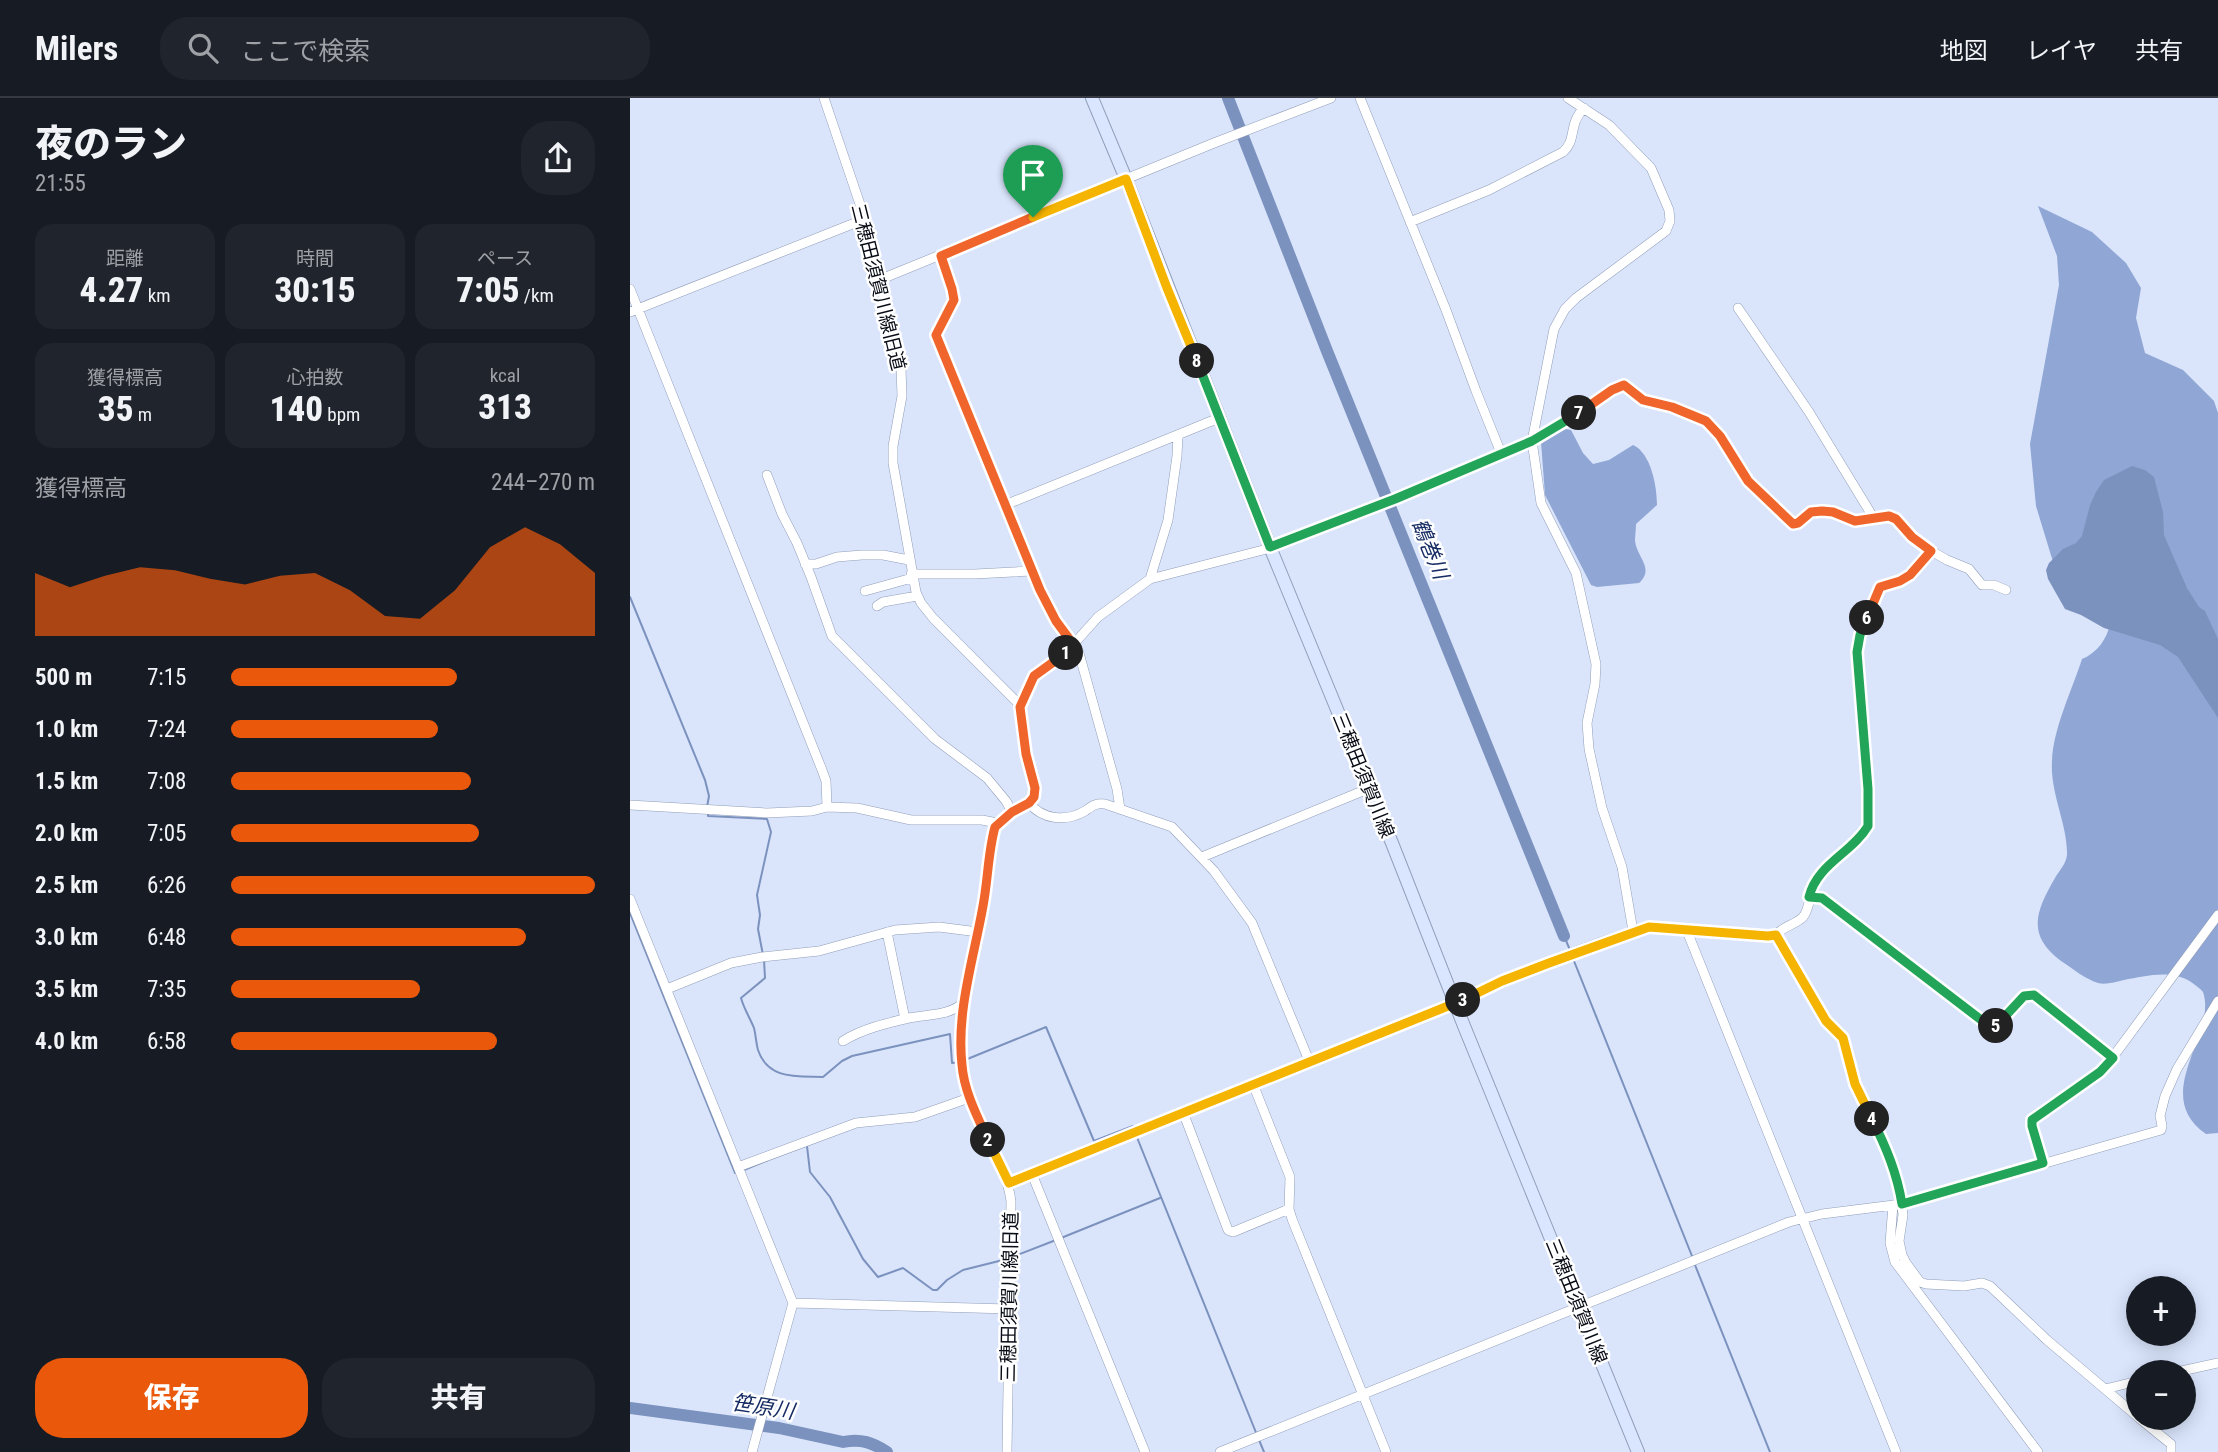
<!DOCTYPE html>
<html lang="ja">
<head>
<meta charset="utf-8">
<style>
  body { margin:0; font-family:"Roboto Condensed","Noto Sans JP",sans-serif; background:#20242c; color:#f1f3f6; height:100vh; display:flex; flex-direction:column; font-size:26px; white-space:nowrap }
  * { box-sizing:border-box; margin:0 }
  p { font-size:23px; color:#9ea1a6 }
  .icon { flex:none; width:38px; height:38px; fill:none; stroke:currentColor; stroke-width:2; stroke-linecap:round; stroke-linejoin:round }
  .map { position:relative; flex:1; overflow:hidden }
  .side { display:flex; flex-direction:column; background:#171b24; width:630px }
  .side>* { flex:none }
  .controls { position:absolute; left:1496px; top:1178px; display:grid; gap:14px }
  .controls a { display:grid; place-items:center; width:70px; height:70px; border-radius:50%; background:#171b24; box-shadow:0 4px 18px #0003; font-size:35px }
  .pin { position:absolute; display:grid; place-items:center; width:60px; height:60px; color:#fff; margin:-72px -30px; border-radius:50% 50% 50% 0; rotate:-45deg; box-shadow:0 0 7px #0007 }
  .pin .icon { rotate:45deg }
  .km { position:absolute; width:35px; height:35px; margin:-18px; border-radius:50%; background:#222; color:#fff; font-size:19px; line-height:35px; text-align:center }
  .round { display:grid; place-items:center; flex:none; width:74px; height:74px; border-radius:28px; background:#20242c }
  .head { display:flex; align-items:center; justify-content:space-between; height:119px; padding:0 35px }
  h1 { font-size:38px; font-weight:800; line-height:52px }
  .stats { display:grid; grid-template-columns:repeat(3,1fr); gap:10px; height:119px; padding:7px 35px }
  .stats div { display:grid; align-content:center; border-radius:18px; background:#20242c; text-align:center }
  .stats b { font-size:35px; font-weight:800 }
  .stats small { font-size:19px; font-weight:400 }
  .stats p { font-size:19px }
  .chart { height:196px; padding:14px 35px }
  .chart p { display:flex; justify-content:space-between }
  .chart svg { width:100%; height:126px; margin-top:7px; fill:#ea580c; opacity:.7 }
  .action { display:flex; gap:14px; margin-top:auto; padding:14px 35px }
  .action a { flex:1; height:80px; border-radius:28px; background:#ea580c; color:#fff; font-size:28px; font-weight:800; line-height:80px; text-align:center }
  .action a+a { background:#20242c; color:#f1f3f6 }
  ul { padding:0 35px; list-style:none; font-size:23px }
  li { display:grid; grid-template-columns:112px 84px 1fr; align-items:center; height:52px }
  li i { height:18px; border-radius:9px; background:#ea580c }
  header { display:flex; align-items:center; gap:42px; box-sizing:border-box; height:98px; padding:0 35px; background:#171b24; border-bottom:2px solid #363941 }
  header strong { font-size:33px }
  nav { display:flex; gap:38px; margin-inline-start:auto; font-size:24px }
  .search { width:490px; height:63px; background:#20242c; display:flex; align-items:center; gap:18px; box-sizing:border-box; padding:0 24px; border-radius:28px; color:#9ea1a6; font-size:26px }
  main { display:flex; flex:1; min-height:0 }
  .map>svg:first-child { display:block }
  .forest { fill:#90a6d4 }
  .water { fill:#7c92be }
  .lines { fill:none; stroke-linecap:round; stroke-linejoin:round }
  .stream { stroke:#7c92be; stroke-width:2 }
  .river { stroke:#7c92be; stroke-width:12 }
  .street-casing { stroke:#919eb8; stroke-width:10 }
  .secondary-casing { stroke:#919eb8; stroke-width:14 }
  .street { stroke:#fff; stroke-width:9 }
  .secondary { stroke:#dae6ff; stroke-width:12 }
  .split-1-casing { stroke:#fff; stroke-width:14 }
  .split-2-casing { stroke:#fff; stroke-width:14 }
  .split-3-casing { stroke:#fff; stroke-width:14 }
  .split-4-casing { stroke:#fff; stroke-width:14 }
  .split-5-casing { stroke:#fff; stroke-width:14 }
  .split-6-casing { stroke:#fff; stroke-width:14 }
  .split-7-casing { stroke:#fff; stroke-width:14 }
  .split-8-casing { stroke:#fff; stroke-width:14 }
  .split-9-casing { stroke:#fff; stroke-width:14 }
  .split-1 { stroke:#f0652b; stroke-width:9 }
  .split-2 { stroke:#f0652b; stroke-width:9 }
  .split-3 { stroke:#f5b400; stroke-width:9 }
  .split-4 { stroke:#f5b400; stroke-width:9 }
  .split-5 { stroke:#22a559; stroke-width:9 }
  .split-6 { stroke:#22a559; stroke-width:9 }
  .split-7 { stroke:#f0652b; stroke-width:9 }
  .split-8 { stroke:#22a559; stroke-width:9 }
  .split-9 { stroke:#f5b400; stroke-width:9 }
  .labels { text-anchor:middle; stroke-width:5; stroke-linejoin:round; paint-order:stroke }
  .street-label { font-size:19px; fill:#070b15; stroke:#fff }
  .water-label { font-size:21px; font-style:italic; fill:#172d64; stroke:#fff }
</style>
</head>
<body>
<header>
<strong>Milers</strong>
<div class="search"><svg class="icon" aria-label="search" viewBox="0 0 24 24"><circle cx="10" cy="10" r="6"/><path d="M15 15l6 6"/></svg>ここで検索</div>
<nav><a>地図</a><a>レイヤ</a><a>共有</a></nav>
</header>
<main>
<section class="side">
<div class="head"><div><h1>夜のラン</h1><p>21:55</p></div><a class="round"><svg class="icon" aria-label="share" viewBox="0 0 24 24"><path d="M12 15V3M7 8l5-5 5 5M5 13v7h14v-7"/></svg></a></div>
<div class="stats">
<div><p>距離</p><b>4.27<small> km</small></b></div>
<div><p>時間</p><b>30:15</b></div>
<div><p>ペース</p><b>7:05<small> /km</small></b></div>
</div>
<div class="stats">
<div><p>獲得標高</p><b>35<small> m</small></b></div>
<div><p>心拍数</p><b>140<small> bpm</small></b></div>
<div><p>kcal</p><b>313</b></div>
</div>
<div class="chart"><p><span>獲得標高</span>244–270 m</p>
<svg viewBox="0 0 160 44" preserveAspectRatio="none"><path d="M0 44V22L10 27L20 23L30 20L40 21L50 24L60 26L70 23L80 22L90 28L100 37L110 38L120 28L130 13L140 6L150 12L160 22V44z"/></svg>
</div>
<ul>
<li><b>500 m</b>7:15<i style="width:62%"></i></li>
<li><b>1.0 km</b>7:24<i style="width:57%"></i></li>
<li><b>1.5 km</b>7:08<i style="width:66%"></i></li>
<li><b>2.0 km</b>7:05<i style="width:68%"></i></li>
<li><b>2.5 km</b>6:26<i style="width:100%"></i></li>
<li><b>3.0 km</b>6:48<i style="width:81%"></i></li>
<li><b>3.5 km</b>7:35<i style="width:52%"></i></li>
<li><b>4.0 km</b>6:58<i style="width:73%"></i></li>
</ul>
<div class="action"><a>保存</a><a>共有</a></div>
</section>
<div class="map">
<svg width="1588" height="1354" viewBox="0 0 1588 1354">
  <rect width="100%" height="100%" fill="#dae5fc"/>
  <path class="forest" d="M1408,108L1462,134L1496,165L1511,190L1506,220L1515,255L1553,272L1584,303L1588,315V1035L1576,1036C1519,996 1588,937 1573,894C1570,890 1565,887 1561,884C1542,871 1515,878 1494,882C1485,884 1476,887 1468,885C1455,881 1442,870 1431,863C1396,837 1406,813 1425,780C1429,773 1436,766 1437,757C1438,727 1420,696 1422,663C1423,631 1442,592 1452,561C1467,555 1477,541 1480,526L1427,477L1406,408L1400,346L1429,187L1427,158Z
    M936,331L941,332L953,355L963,366L979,362L1003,347C1021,355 1027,388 1027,407L1006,426C1006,431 1005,438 1005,443C1007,460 1025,470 1009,485L967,489L961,487L915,397L911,344L927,334Z"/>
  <path class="water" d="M1502,368L1515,372L1524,379L1533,414L1534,437L1557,490L1569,509L1575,513L1588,541V620L1548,559L1530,547L1474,530L1451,517L1435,511L1418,481L1416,472L1419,465L1433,451L1446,445L1452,438L1460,407L1466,394L1474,382Z"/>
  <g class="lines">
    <path class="stream" d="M0,499L75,682L79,698L77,709
      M78,714V718L137,721L141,734L127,797L130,817L128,831L133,857
      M0,815L105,1075
      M934,838L940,852
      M942,858L1062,1158
      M134,862L135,880L111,900C114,911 120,920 124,930C126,938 126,945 128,952C138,982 167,978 193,979L212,963L222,958L320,936L322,965L330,964
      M335,962L416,929L464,1043L503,1028L504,1032
      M506,1037L627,1337
      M177,1048L180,1074L200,1099L233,1161L248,1179L273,1170L303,1192H307L317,1182L333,1172L377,1161
      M114,1072L138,1062
      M431,1140L530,1100
      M382,1159L426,1142
      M1065,1167L1140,1354
      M629,1342L634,1354"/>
    <path class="river" d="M598,0L697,253L934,838
      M0,1310L149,1330L213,1344C231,1340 243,1345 257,1354"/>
    <g class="street-casing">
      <path id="street" d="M194,0L235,121L271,270L272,298L263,348V365L286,494L291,505L303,520L389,606L392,613L396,656L405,690L404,697L399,705L382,714L365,729C359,749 360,772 356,793C344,857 318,935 339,999C351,1035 376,1066 381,1103L377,1354
        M730,0L816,212L846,293L871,355
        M938,0L979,27L1021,70L1039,112L1040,123L1036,133L946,200L935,211L924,231L902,343L911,405L946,475L966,566L965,586L957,625L959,651L972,710L992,769L1003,833
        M780,124L859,92L933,54C947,42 938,26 954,10
        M311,158L324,202L307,234V239L410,492L426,523L449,555L487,691L490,711
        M249,182L584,45L701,0
        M0,191L192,672L196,683L197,709
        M1108,210L1179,314L1243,419L1259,418L1266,421L1291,447L1317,462L1339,471L1352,487H1364L1376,492
        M0,214L235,121
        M137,377L152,416L167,445L181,479L202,538L305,641L357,680L376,703L382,714
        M375,407L589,320
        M175,466H186L207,459L232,457H253L279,462
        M281,476H345L402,473
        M520,481L538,422L547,358L548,337
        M235,493L282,480
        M247,508L253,504L287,498
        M390,609L407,575L433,558L468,519L520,481L633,452L765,401L902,343L942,320L982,291L994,287L1013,302L1042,309L1068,319L1079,325L1090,338L1118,383L1163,426C1175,422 1180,413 1194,413C1206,413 1215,422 1227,423C1232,423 1238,420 1243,419
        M399,705C413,722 436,724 455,713C462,708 465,705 475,706L542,729L584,773L622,825L680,965
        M0,707L137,715L182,713L197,709L227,710L281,722H352L367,725
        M572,759L740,690
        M1179,799L1192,800L1363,931L1394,898L1403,897L1483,960
        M0,801L163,1205L122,1354
        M1057,833L1266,1354
        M257,834L275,921
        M1146,837L1197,923L1213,940L1225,986L1257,1051L1269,1084L1273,1117L1269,1143L1272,1157L1276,1165L1290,1184L1296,1186L1334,1188L1352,1185L1360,1188L1417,1242L1508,1319
        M37,891L101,865L132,859L189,853L265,832L309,829L348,834
        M213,943C232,931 257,925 279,920C299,916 321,918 335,903
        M623,986L660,1079L659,1111L662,1121L756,1354
        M553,1014L598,1132L603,1134L659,1111
        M1413,1065L1402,1029L1401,1024L1404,1019L1474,971L1588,817
        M108,1069L226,1025L285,1019L339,1000
        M402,1076L515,1354
        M379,1085L826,906C888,876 953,847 1019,829L1138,838L1146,837C1153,828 1165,827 1173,819C1181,810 1179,790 1188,778C1202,759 1225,749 1238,728V691L1227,554L1230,537L1247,492C1254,486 1261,487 1268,484C1281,478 1293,464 1301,453
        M1263,1107L1260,1145L1265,1164L1408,1354
        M163,1205L379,1211
        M1547,1274L1588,1265
        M1475,1291L1508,1283
        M1509,1320L1541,1346V1354
        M590,1354L1159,1124L1192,1116L1272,1106L1531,1032L1532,1028L1530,1018L1535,998L1547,971L1588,903"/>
    </g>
    <g class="secondary-casing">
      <path id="secondary" d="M462,0L496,81L640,449L762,745L834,928L1008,1354"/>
    </g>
    <use href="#street" class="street"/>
    <use href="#secondary" class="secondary"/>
  </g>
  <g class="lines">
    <g class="split-1-casing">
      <path id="split-1" d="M403,119L311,158L322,191L324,202L306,237L410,492L426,523L443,546L436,555"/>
    </g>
    <g class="split-2-casing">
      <path id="split-2" d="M358,1042C347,1018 334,993 332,967C326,914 344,859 353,808C358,782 358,754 365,729L382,714L399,705L404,699L405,690L396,656L390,609L404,578L436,555"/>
    </g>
    <g class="split-3-casing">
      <path id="split-3" d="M358,1042L379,1085L833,902"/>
    </g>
    <g class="split-4-casing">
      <path id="split-4" d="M833,902L872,883L919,865L1019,829L1138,838L1146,837L1196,923L1213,940L1225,986L1242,1021"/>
    </g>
    <g class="split-5-casing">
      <path id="split-5" d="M1242,1021C1256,1049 1267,1075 1272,1106L1413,1065L1402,1028V1022L1470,974L1483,960L1404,897L1394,898L1366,928"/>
    </g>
    <g class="split-6-casing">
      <path id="split-6" d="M1237,520L1230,537L1227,554L1238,691V728C1222,755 1187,766 1179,799L1192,800L1363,931L1366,928"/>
    </g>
    <g class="split-7-casing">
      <path id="split-7" d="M949,315L982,292L994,287L1013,302L1042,309L1076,323L1090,338L1118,383L1163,426L1168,425L1181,414L1192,413L1203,414L1225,423L1259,418L1266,421L1282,439L1301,453L1280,477L1270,483L1250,489L1237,520"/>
    </g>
    <g class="split-8-casing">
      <path id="split-8" d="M567,263L640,449L765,401L902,343L949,315"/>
    </g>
    <g class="split-9-casing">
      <path id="split-9" d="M403,119L496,81L537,190L567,263"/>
    </g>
    <use href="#split-1" class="split-1"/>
    <use href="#split-2" class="split-2"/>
    <use href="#split-3" class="split-3"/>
    <use href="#split-4" class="split-4"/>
    <use href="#split-5" class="split-5"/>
    <use href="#split-6" class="split-6"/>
    <use href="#split-7" class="split-7"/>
    <use href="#split-8" class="split-8"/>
    <use href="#split-9" class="split-9"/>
  </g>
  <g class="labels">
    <g class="street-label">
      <text transform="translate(249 189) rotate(76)" y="7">三穂田須賀川線旧道</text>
      <text transform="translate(734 677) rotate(68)" y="7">三穂田須賀川線</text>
      <text transform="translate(379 1199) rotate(-89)" y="7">三穂田須賀川線旧道</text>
      <text transform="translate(947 1203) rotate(68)" y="7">三穂田須賀川線</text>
    </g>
    <g class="water-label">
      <text transform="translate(800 451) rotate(68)" y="7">鶴巻川</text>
      <text transform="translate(133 1309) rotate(9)" y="7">笹原川</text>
    </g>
  </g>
</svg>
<div class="controls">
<a>+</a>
<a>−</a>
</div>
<div class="pin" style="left:403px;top:119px;background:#1e9e55"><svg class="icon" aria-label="arrive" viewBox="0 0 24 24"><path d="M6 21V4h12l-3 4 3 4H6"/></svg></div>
<b class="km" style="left:436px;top:555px">1</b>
<b class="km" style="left:358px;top:1042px">2</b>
<b class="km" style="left:833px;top:902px">3</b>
<b class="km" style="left:1242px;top:1021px">4</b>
<b class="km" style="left:1366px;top:928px">5</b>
<b class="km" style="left:1237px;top:520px">6</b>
<b class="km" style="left:949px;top:315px">7</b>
<b class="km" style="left:567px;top:263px">8</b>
</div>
</main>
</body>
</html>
